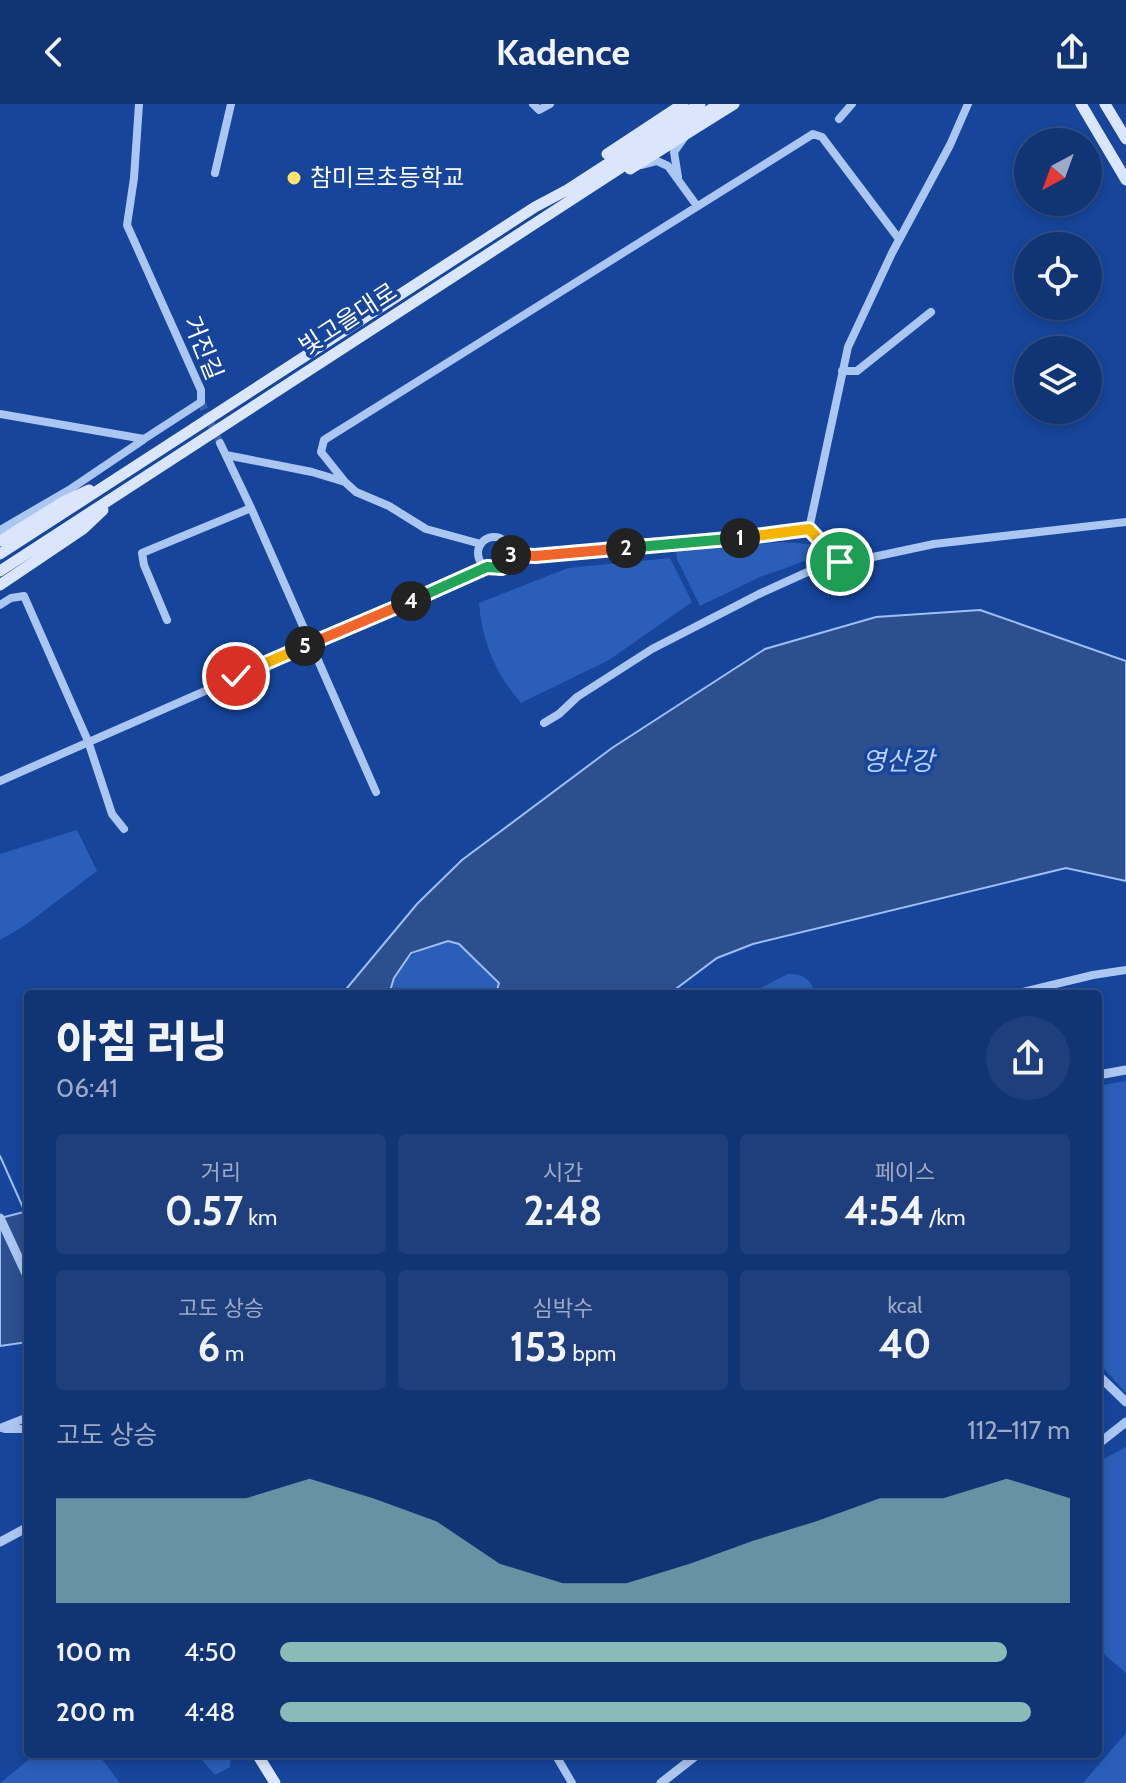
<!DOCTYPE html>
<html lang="ko">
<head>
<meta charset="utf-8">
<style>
  body { margin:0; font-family:Cabin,"Noto Sans KR",sans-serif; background:#1e3f7c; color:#f1f3f6; height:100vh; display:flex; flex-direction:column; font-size:30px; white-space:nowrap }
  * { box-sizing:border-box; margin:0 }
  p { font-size:26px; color:#9caac5 }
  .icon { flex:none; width:44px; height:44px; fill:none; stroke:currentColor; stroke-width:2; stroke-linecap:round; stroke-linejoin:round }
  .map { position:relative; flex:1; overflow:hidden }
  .drawer { position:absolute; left:24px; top:886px; width:1078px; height:768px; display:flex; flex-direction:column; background:#103474; border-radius:8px; box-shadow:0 4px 12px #0003,0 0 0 2px #304f86 }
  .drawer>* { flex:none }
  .needle { width:52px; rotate:221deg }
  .buttons { position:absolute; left:1014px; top:24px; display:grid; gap:16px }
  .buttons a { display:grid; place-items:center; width:88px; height:88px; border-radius:50%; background:#103474; box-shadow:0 4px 12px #0003,0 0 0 2px #304f86; font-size:40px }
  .pin { position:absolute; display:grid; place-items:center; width:68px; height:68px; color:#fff; margin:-34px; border:4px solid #fff; border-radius:50%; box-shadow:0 2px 8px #0007 }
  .km { position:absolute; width:40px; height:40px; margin:-20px; border-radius:50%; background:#222; color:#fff; font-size:22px; line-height:40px; text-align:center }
  .round { display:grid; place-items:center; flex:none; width:84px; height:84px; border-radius:42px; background:#1e3f7c }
  .overview { display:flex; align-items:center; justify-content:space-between; height:136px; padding:0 32px }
  h1 { font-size:44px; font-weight:800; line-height:60px }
  .figures { display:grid; grid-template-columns:repeat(3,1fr); gap:12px; height:136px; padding:8px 32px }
  .figures div { display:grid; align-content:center; border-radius:8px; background:#1e3f7c; text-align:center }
  .figures b { font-size:40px; font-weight:800 }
  .figures small { font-size:22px; font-weight:400 }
  .figures p { font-size:22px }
  .chart { height:224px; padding:16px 32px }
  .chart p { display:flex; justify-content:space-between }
  .chart svg { width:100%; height:144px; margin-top:8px; fill:#8bbbb9; opacity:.7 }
  ul { padding:0 32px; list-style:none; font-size:26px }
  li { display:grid; grid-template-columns:128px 96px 1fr; align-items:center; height:60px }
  li i { height:20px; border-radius:10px; background:#8bbbb9 }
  header { display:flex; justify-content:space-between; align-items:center; height:104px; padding:0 32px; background:#103474; font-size:36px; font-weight:800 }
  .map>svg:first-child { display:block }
  .green { fill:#2a5eb8 }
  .water { fill:#2d4e8f; stroke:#9ebff5; stroke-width:2 }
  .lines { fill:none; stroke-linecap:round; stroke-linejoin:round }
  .stream { stroke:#9ebff5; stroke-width:2 }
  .minor-tunnel { stroke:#3961aa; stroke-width:8; stroke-dasharray:8 4; stroke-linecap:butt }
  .minor { stroke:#acc6f2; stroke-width:8 }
  .tertiary { stroke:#acc6f2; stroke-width:9 }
  .secondary { stroke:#dbe6fc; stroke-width:11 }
  .split-1-casing { stroke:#fff; stroke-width:16 }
  .split-2-casing { stroke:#fff; stroke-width:16 }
  .split-3-casing { stroke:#fff; stroke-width:16 }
  .split-4-casing { stroke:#fff; stroke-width:16 }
  .split-5-casing { stroke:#fff; stroke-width:16 }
  .split-6-casing { stroke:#fff; stroke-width:16 }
  .split-1 { stroke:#f5b400; stroke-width:10 }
  .split-2 { stroke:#22a559; stroke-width:10 }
  .split-3 { stroke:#f0652b; stroke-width:10 }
  .split-4 { stroke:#22a559; stroke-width:10 }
  .split-5 { stroke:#f0652b; stroke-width:10 }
  .split-6 { stroke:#f5b400; stroke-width:10 }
  .poi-dot { fill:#ffe16d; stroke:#16459b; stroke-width:3 }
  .labels { text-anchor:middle; stroke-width:7; stroke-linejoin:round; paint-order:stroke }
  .poi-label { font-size:24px; fill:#fff; stroke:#16459b; text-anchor:start }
  .street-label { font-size:24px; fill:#fff; stroke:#16459b }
  .water-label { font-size:26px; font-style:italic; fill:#b8d0f9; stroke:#16459b }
</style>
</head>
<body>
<header><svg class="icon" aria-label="back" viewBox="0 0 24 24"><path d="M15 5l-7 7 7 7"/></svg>Kadence<svg class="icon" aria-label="share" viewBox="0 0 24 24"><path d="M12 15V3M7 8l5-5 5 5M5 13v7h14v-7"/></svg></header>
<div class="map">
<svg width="1126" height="1679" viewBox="0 0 1126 1679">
  <rect width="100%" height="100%" fill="#16459b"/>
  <path class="green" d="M783,438L820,441L822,451L760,473L700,502L677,455L676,447Z
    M670,454L692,498L609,556L521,599C495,569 482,538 479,499L568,464Z
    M77,726L97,767L24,822L0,836V750Z
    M448,837L459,840L500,880L496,890H389C403,851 410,849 448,837Z
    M788,870C803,869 812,876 815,890H749Z
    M1126,977V1289L1098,1258V982Z
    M1126,1343V1569L1098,1545V1358Z
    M1126,1629V1679H1083Z
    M36,1650H98L120,1679H0Z
    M197,1650H231L230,1663L215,1671Z"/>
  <path class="water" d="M980,506L1126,557V777L1066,764L753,840L717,854L669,890H496L499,879L459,840L448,837L411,849L394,874L389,890H342L417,800L462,756L612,644L765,545L876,513Z
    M28,1107V1238L0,1242V1114Z"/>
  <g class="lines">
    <path class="stream" d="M0,1052L25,1108"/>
    <path class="minor-tunnel" d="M201,298L220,339"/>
    <path class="minor" d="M533,0L539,6L550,0
      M839,15L852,0
      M642,61L657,57L668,62L697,102
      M215,69L231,0
      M678,73L674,48L684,34
      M842,267H857L931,208
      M0,310L144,335L201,298V286L127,121L134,74L139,0
      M220,339L251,404
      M226,351L312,368L345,378L356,388L389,402L426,425L481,440
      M345,378L321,348L324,336L813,30L822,33L899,135
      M809,425L848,243L892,149L950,41L968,0
      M0,426L69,386L143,336
      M478 449a16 16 0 1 1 32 0a16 16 0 1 1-32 0Z
      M511,451L535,452L734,435L809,425L840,458
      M0,501L11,494L24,492L88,637L112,710L124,725
      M167,516L144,461L142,449L251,404L376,688
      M544,619L559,610L577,593L652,545L759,490L812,466L934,440L1126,418
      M0,677L487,463
      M1014,890L1093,871L1126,866
      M0,1324L28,1313
      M5,1325H28
      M555,1650L572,1679"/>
    <path class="tertiary" d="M1098,971L1126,966
      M0,1114L28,1174
      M1098,1271L1126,1298
      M1098,1340L1126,1318
      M0,1438L28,1423
      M661,1679L698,1650"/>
    <path class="secondary" d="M1081,0L1126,76
      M1105,0L1126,35
      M607,50L683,0
      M630,65L734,0
      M0,437L65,397L89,386
      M0,450L535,103L567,86L700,0
      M0,467L719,0
      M0,481L83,425L103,406
      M257,1650L275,1679"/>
  </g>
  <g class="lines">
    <g class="split-1-casing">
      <path id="split-1" d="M740,434L809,425L840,458"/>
    </g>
    <g class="split-2-casing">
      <path id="split-2" d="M626,444L740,434"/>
    </g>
    <g class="split-3-casing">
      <path id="split-3" d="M511,451L535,452L626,444"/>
    </g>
    <g class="split-4-casing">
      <path id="split-4" d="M411,497L487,463L502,464L511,451"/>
    </g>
    <g class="split-5-casing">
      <path id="split-5" d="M305,542L411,497"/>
    </g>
    <g class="split-6-casing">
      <path id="split-6" d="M236,572L305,542"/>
    </g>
    <use href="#split-1" class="split-1"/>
    <use href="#split-2" class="split-2"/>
    <use href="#split-3" class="split-3"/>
    <use href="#split-4" class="split-4"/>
    <use href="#split-5" class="split-5"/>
    <use href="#split-6" class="split-6"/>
  </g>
  <circle class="poi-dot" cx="294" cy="74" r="8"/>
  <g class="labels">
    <g class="poi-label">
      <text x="310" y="82">참미르초등학교</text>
    </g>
    <g class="street-label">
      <text transform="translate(348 215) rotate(-33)" y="8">빛고을대로</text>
      <text transform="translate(203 244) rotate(68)" y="8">거진길</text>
    </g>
    <g class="water-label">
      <text x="898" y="666">영산강</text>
    </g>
  </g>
</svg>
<div class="buttons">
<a><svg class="needle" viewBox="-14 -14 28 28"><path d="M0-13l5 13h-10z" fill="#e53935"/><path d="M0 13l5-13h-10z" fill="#9caac5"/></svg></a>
<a><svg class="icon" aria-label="locate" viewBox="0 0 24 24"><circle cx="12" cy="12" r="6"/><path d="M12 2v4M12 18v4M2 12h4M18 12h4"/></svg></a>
<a><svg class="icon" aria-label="layers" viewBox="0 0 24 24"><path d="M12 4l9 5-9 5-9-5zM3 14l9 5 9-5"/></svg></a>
</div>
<div class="pin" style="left:840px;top:458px;background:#1e9e55"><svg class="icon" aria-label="arrive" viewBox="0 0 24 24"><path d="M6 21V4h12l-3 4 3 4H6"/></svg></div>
<div class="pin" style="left:236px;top:572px;background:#d93025"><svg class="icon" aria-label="check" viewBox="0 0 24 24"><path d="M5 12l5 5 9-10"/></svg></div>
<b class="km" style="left:740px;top:434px">1</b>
<b class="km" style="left:626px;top:444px">2</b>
<b class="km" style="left:511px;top:451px">3</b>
<b class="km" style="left:411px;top:497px">4</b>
<b class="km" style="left:305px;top:542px">5</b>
<section class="drawer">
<div class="overview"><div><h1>아침 러닝</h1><p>06:41</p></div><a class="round"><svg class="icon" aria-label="share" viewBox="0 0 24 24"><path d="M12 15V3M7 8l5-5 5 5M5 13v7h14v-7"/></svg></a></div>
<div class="figures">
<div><p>거리</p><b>0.57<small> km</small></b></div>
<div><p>시간</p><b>2:48</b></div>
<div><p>페이스</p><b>4:54<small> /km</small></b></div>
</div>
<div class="figures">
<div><p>고도 상승</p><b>6<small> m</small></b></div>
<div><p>심박수</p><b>153<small> bpm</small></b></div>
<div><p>kcal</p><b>40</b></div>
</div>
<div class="chart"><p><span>고도 상승</span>112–117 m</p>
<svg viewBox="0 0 160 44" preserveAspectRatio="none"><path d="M0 44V12L10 12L20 12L30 12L40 6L50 12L60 19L70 32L80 38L90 38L100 32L110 25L120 19L130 12L140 12L150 6L160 12V44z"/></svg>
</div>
<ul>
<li><b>100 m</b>4:50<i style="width:92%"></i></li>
<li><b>200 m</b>4:48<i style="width:95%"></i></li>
</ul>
</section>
</div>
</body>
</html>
